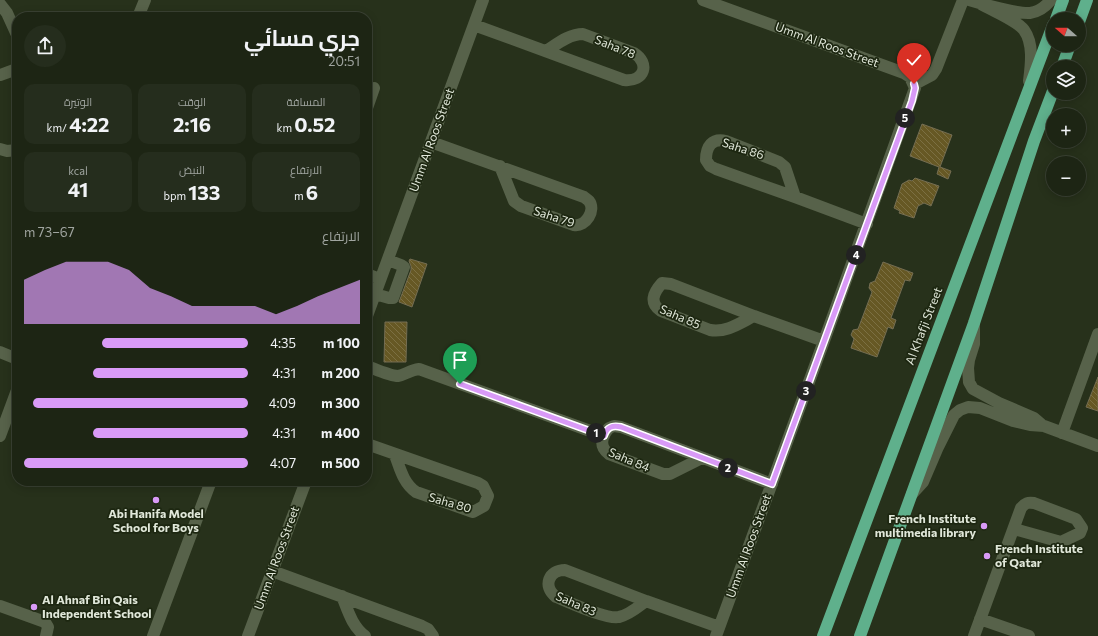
<!DOCTYPE html>
<html lang="ar">
<head>
<meta charset="utf-8">
<style>
  body { margin:0; font-family:Commissioner,Cairo,sans-serif; background:#252d1d; color:#f1f3f6; direction:rtl; height:100vh; display:flex; flex-direction:column; font-size:15px; white-space:nowrap }
  * { box-sizing:border-box; margin:0 }
  p { font-size:13px; color:#a0a5a0 }
  .icon { flex:none; width:22px; height:22px; fill:none; stroke:currentColor; stroke-width:2; stroke-linecap:round; stroke-linejoin:round }
  .map { position:relative; flex:1; overflow:hidden; direction:ltr }
  .side { position:absolute; left:12px; top:12px; width:360px; height:474px; display:flex; flex-direction:column; background:#1d2514; border-radius:16px; box-shadow:0 2px 10px #0003,0 0 0 1px #3b4234; direction:rtl }
  .side>* { flex:none }
  .needle { width:26px; rotate:290deg }
  .fabs { position:absolute; left:1046px; top:12px; display:grid; gap:8px }
  .fabs a { display:grid; place-items:center; width:40px; height:40px; border-radius:50%; background:#1d2514; box-shadow:0 2px 10px #0003,0 0 0 1px #3b4234; font-size:20px }
  .pin { position:absolute; display:grid; place-items:center; width:34px; height:34px; color:#fff; margin:-41px -17px; border-radius:50% 50% 50% 0; rotate:-45deg; box-shadow:0 0 4px #0007 }
  .pin .icon { rotate:45deg }
  .km { position:absolute; width:20px; height:20px; margin:-10px; border-radius:50%; background:#222; color:#fff; font-size:11px; line-height:20px; text-align:center }
  .round { display:grid; place-items:center; flex:none; width:42px; height:42px; border-radius:21px; background:#252d1d }
  .head { display:flex; align-items:center; justify-content:space-between; height:68px; padding:0 12px }
  h1 { font-size:22px; font-weight:700; line-height:30px }
  .figures { display:grid; grid-template-columns:repeat(3,1fr); gap:6px; height:68px; padding:4px 12px }
  .figures div { display:grid; align-content:center; border-radius:10px; background:#252d1d; text-align:center }
  .figures b { font-size:20px; font-weight:700 }
  .figures small { font-size:11px; font-weight:400 }
  .figures p { font-size:11px }
  .chart { height:112px; padding:8px 12px }
  .chart p { display:flex; justify-content:space-between }
  .chart svg { width:100%; height:72px; margin-top:4px; fill:#d99af7; opacity:.7 }
  ul { padding:0 12px; list-style:none; font-size:13px }
  li { display:grid; grid-template-columns:64px 48px 1fr; align-items:center; height:30px }
  li i { height:10px; border-radius:5px; background:#d99af7 }
  .map>svg:first-child { display:block }
  .building { fill:url(#building-back-hatch); stroke:#746d52 }
  .lines { fill:none; stroke-linecap:round; stroke-linejoin:round }
  .minor { stroke:#57624a; stroke-width:12 }
  .highway { stroke:#5fb08c; stroke-width:12 }
  .route-casing { stroke:#fff; stroke-width:8 }
  .route { stroke:#d99af7; stroke-width:5 }
  .poi-dot { fill:#d99af7; stroke:#1d2711; stroke-width:1.5 }
  .labels { text-anchor:middle; stroke-width:3.5; stroke-linejoin:round; paint-order:stroke }
  .street-label { font-size:12px; fill:#e0e7d9; stroke:#1d2711 }
  .poi-label { font-size:12px; font-weight:bold; fill:#e0e7d9; stroke:#1d2711; text-anchor:start }
</style>
</head>
<body>
<div class="map">
<svg width="1098" height="636" viewBox="0 0 1098 636">
  <defs>
    <pattern id="building-back-hatch" width="6" height="6" patternUnits="userSpaceOnUse"><rect width="6" height="6" fill="#665824"/><path d="M-1 5l2 2M0 0l6 6M5-1l2 2" fill="none" stroke="#7c7043"/></pattern>
  </defs>
  <rect width="100%" height="100%" fill="#27311b"/>
  <path class="building" d="M922,124L952,135L940,167L951,171L948,179L937,174L939,167L910,156Z
    M915,178L939,186L931,206L924,203L918,206L914,218L899,213L900,211L894,208L902,184L909,180L912,181Z
    M410,259L427,264L412,307L399,302L411,270V266L409,261Z
    M883,262L913,273L910,281L905,280L891,318L896,320L893,329L888,327L877,357L851,348L854,339L851,335L853,330L858,329L872,292L869,288L870,283L875,281Z
    M385,322H407L406,362H384Z
    M1098,377V411L1086,407Z"/>
  <g class="lines">
    <path class="minor" d="M703,0L904,73L910,77L915,88L824,341L716,636
      M969,0C982,4 1018,14 1030,13C1039,12 1046,6 1051,0
      M0,4L7,13L17,35
      M981,4C993,11 1016,20 1024,30C1034,44 1031,65 1029,81
      M138,17L145,0
      M474,25L624,80C645,82 650,63 634,53L583,34C569,34 557,44 546,51
      M0,75L14,70
      M915,84L932,75L936,69L963,0
      M367,108L374,88
      M431,142L584,197C584,197 588,200 589,201C596,210 586,227 574,225L521,206L514,201L500,166
      M0,149L7,151L17,150
      M795,197L785,167L779,162L726,141C712,138 706,146 706,160L710,166L716,169L795,197L867,224
      M367,274L380,279
      M375,294L389,298H393L404,267L401,265L388,260
      M367,316L483,0
      M754,316C740,323 726,333 710,330L661,311C649,303 653,293 662,283L671,284L754,316L824,341
      M974,323V344L969,360L968,368L969,382L973,389L999,403L1034,418L1041,424
      M0,352L17,359
      M367,366C375,369 390,376 398,376C405,375 410,370 419,369L604,436
      M1062,433L1098,334
      M0,436L17,390
      M367,444L478,483L483,486L488,496L484,506L473,512L416,492C403,483 400,468 395,455
      M702,458L670,474H663L609,454C599,447 601,437 609,428L614,426L621,427L772,484
      M912,494L923,482L938,447L954,415L960,410L968,407L980,408L1013,421L1030,425L1044,426L1098,446
      M272,571L422,626L428,629L433,636
      M342,596C348,611 352,626 365,636
      M646,601C638,607 629,615 619,617C607,620 569,602 556,597C542,586 549,570 565,570L646,601L719,627
      M0,606L45,622L48,627L46,636
      M980,619L1029,636
      M153,636L211,481
      M248,636L306,481
      M974,636L1021,508C1025,503 1028,502 1034,503L1076,519L1082,528L1080,533L1061,542L1014,529"/>
    <path class="highway" d="M1056,19L1063,0
      M1079,22L1087,0
      M1062,67L1070,45
      M823,636L1053,25
      M860,636L974,323L1034,141L1053,91"/>
  </g>
  <g class="lines">
    <g class="route-casing">
      <path id="route" d="M460,384L604,436C607,427 612,425 621,427L772,484L912,101L915,88L914,84"/>
    </g>
    <use href="#route" class="route"/>
  </g>
  <g class="poi-dot">
    <circle cx="156" cy="500" r="4"/>
    <circle cx="984" cy="526" r="4"/>
    <circle cx="987" cy="556" r="4"/>
    <circle cx="34" cy="607" r="4"/>
  </g>
  <g class="labels">
    <g class="street-label">
      <text transform="translate(827 45) rotate(20)" y="4">Umm Al Roos Street</text>
      <text transform="translate(615 47) rotate(22)" y="4">Saha 78</text>
      <text transform="translate(432 140) rotate(-70)" y="4">Umm Al Roos Street</text>
      <text transform="translate(743 149) rotate(18)" y="4">Saha 86</text>
      <text transform="translate(554 217) rotate(18)" y="4">Saha 79</text>
      <text transform="translate(680 317) rotate(23)" y="4">Saha 85</text>
      <text transform="translate(924 326) rotate(-69)" y="4">Al Khafji Street</text>
      <text transform="translate(629 460) rotate(23)" y="4">Saha 84</text>
      <text transform="translate(450 503) rotate(16)" y="4">Saha 80</text>
      <text transform="translate(749 546) rotate(-70)" y="4">Umm Al Roos Street</text>
      <text transform="translate(277 558) rotate(-70)" y="4">Umm Al Roos Street</text>
      <text transform="translate(576 604) rotate(23)" y="4">Saha 83</text>
    </g>
    <g class="poi-label">
      <text x="156" y="518" text-anchor="middle">Abi Hanifa Model<tspan x="156" dy="14">School for Boys</tspan></text>
      <text x="976" y="523" text-anchor="end">French Institute<tspan x="976" dy="14">multimedia library</tspan></text>
      <text x="995" y="553">French Institute<tspan x="995" dy="14">of Qatar</tspan></text>
      <text x="42" y="604">Al Ahnaf Bin Qais<tspan x="42" dy="14">Independent School</tspan></text>
    </g>
  </g>
</svg>
<div class="fabs">
<a><svg class="needle" viewBox="-14 -14 28 28"><path d="M0-13l5 13h-10z" fill="#e53935"/><path d="M0 13l5-13h-10z" fill="#a0a5a0"/></svg></a>
<a><svg class="icon" aria-label="layers" viewBox="0 0 24 24"><path d="M12 4l9 5-9 5-9-5zM3 14l9 5 9-5"/></svg></a>
<a>+</a>
<a>−</a>
</div>
<div class="pin" style="left:460px;top:384px;background:#1e9e55"><svg class="icon" aria-label="arrive" viewBox="0 0 24 24"><path d="M6 21V4h12l-3 4 3 4H6"/></svg></div>
<div class="pin" style="left:914px;top:84px;background:#d93025"><svg class="icon" aria-label="check" viewBox="0 0 24 24"><path d="M5 12l5 5 9-10"/></svg></div>
<b class="km" style="left:596px;top:433px">1</b>
<b class="km" style="left:728px;top:468px">2</b>
<b class="km" style="left:806px;top:391px">3</b>
<b class="km" style="left:856px;top:255px">4</b>
<b class="km" style="left:905px;top:118px">5</b>
<section class="side">
<div class="head"><div><h1>جري مسائي</h1><p>20:51</p></div><a class="round"><svg class="icon" aria-label="share" viewBox="0 0 24 24"><path d="M12 15V3M7 8l5-5 5 5M5 13v7h14v-7"/></svg></a></div>
<div class="figures">
<div><p>المسافة</p><b>0.52<small> km</small></b></div>
<div><p>الوقت</p><b>2:16</b></div>
<div><p>الوتيرة</p><b>4:22<small> /km</small></b></div>
</div>
<div class="figures">
<div><p>الارتفاع</p><b>6<small> m</small></b></div>
<div><p>النبض</p><b>133<small> bpm</small></b></div>
<div><p>kcal</p><b>41</b></div>
</div>
<div class="chart"><p><span>الارتفاع</span>67–73 m</p>
<svg viewBox="0 0 160 44" preserveAspectRatio="none"><path d="M0 44V17L10 11L20 6L30 6L40 6L50 11L60 22L70 27L80 33L90 33L100 33L110 33L120 38L130 33L140 27L150 22L160 17V44z"/></svg>
</div>
<ul>
<li><b>100 m</b>4:35<i style="width:65%"></i></li>
<li><b>200 m</b>4:31<i style="width:69%"></i></li>
<li><b>300 m</b>4:09<i style="width:96%"></i></li>
<li><b>400 m</b>4:31<i style="width:69%"></i></li>
<li><b>500 m</b>4:07<i style="width:100%"></i></li>
</ul>
</section>
</div>
</body>
</html>
